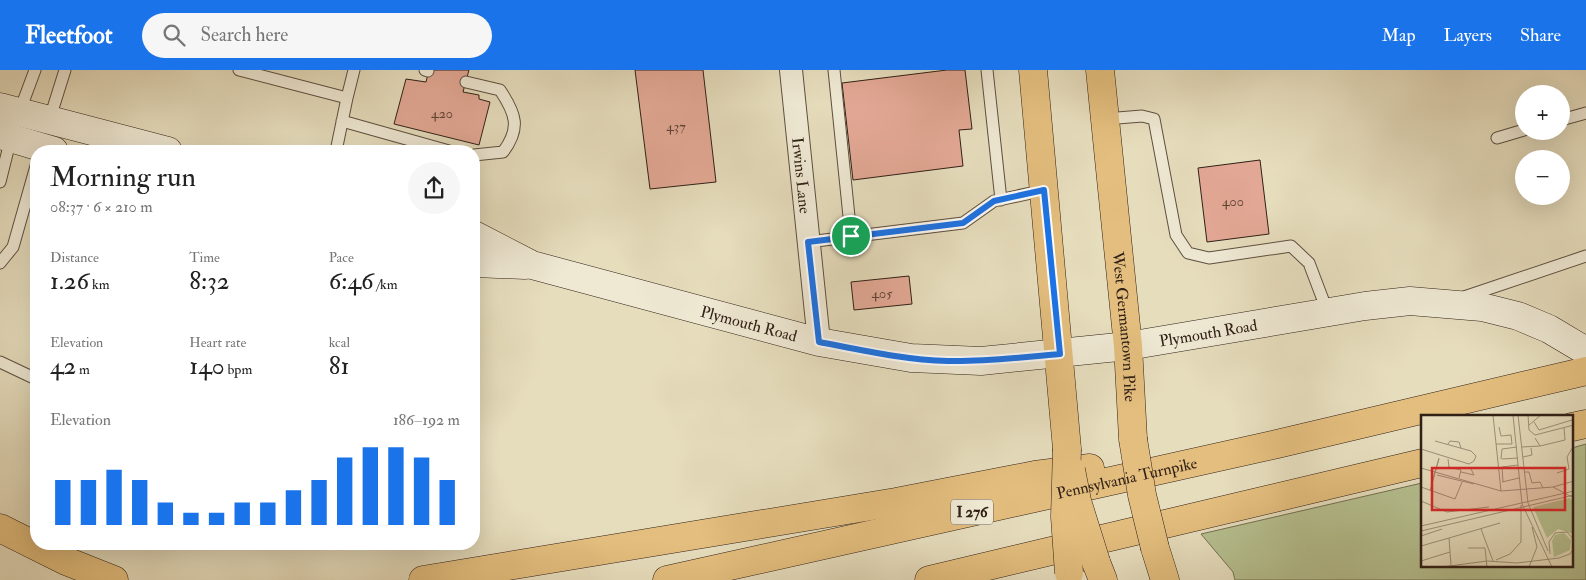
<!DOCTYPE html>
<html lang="en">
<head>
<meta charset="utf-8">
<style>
  body { margin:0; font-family:"IM FELL Double Pica",serif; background:#f6f6f6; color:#222; height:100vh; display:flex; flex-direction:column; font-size:19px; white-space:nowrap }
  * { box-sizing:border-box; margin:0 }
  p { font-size:16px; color:#767676 }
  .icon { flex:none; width:28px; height:28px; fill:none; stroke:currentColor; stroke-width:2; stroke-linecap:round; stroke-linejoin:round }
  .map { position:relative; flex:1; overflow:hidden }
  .sheet { position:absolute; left:30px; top:75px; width:450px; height:405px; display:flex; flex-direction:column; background:#fff; border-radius:20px; box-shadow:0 5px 20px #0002 }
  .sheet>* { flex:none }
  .controls { position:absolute; left:1515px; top:15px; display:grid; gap:10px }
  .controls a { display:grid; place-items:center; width:55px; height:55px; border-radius:50%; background:#fff; box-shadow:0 5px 20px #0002; font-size:25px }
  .pin { position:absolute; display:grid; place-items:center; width:42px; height:42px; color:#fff; margin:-21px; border:2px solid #fff; border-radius:50%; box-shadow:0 1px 5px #0007 }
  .round { display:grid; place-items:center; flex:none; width:52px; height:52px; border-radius:26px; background:#f6f6f6 }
  .headline { display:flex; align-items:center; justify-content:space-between; height:85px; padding:0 20px }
  h1 { font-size:28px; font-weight:600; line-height:38px }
  .metrics { display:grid; grid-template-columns:repeat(3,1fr); gap:8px; height:85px; padding:5px 20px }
  .metrics div { display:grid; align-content:center }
  .metrics b { font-size:25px; font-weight:600 }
  .metrics small { font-size:14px; font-weight:400 }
  .metrics p { font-size:14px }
  .chart { height:140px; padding:10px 20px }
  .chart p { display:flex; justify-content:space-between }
  .chart svg { width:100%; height:90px; margin-top:5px; stroke:#1a73e8; stroke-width:6 }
  header { display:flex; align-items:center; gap:30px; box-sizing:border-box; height:70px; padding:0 25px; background:#1a73e8; color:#fff }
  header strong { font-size:24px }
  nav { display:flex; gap:28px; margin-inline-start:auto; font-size:18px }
  .search { width:350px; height:45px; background:#f6f6f6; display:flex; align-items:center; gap:12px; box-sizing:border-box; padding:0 18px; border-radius:28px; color:#767676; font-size:19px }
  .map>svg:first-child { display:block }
  .green { fill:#b6c090; stroke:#737053 }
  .building { fill:#e3a895; stroke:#302016 }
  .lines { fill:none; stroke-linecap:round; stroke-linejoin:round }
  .service-casing { stroke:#5e4f40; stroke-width:13 }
  .minor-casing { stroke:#5e4f40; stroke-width:24 }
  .secondary-casing { stroke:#302016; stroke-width:29 }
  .primary-casing { stroke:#302016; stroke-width:29 }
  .motorway-casing { stroke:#302016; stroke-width:29 }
  .service { stroke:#efe9d4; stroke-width:11 }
  .minor { stroke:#efe9d4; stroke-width:22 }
  .secondary { stroke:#efe9d4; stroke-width:28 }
  .primary { stroke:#e3be7e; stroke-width:28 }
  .motorway { stroke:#e3be7e; stroke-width:28 }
  .primary-bridge-casing { stroke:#302016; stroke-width:29; stroke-linecap:butt }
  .motorway-bridge-casing { stroke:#302016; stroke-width:29; stroke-linecap:butt }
  .primary-bridge { stroke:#e3be7e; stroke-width:28 }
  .motorway-bridge { stroke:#e3be7e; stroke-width:28 }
  .route-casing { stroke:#fff; stroke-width:10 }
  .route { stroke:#1a73e8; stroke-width:6 }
  .labels { text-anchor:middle; stroke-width:4; stroke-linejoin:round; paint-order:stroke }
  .number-label { font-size:14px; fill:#5d4236 }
  .shield { fill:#efe9d4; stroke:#695c4f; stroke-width:1 }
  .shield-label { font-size:15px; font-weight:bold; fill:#302016 }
  .street-label { font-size:16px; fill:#302016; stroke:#efe9d4 }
  .inset-road { fill:none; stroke:#9d917a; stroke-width:1 }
  .view { fill:#d62828; fill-opacity:0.15; stroke:#d62828; stroke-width:2.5 }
  .inset-edge { fill:none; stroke:#302016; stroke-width:2.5 }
</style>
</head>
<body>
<header>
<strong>Fleetfoot</strong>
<div class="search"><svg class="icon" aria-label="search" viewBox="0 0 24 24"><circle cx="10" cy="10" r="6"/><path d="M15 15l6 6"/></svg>Search here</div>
<nav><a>Map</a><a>Layers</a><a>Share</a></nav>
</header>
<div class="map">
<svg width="1586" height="510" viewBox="0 0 1586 510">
  <rect width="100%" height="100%" fill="#e6ddbd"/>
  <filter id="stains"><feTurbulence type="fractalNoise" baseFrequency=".004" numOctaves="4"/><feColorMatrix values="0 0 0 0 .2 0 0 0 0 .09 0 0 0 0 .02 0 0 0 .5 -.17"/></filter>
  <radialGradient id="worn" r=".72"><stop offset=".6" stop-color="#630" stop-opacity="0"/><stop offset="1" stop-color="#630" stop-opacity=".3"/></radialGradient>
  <path class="green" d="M1586,374V510H1235L1233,502L1201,464L1422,413V496H1572V378Z"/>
  <path class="building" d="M429,0H469L463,22L479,25V29L490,32L479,75L394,54L406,9L426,12Z
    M635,0H703L716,112L650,119Z
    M947,0H965L972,59L959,60L963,96L853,110L842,13Z
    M1260,90L1269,164L1207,172L1198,98Z
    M909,206L912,234L854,240L851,212Z"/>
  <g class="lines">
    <g class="service-casing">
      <path id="service" d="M239,0L347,28L336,81
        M425,0L428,1
        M834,0L851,166
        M987,0L1001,130
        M466,12L500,20C516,44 521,58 503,82L474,85
        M347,28L354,0
        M19,43L35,0
        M1105,49L1142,46L1154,49L1176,165L1188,183L1209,188L1291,176L1309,193L1328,243
        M1561,50L1586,43
        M49,51L65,0
        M342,51L449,81
        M1497,68L1524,60
        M0,112L11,68
        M808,172L963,153L994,131L1045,120
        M0,193L13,177L36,96
        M1464,227L1586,186
        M0,292L36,309"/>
    </g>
    <g class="minor-casing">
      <g id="minor">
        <path id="s1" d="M791,0L819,272"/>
      </g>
    </g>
    <g class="secondary-casing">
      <g id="secondary">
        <path d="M0,37L168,81"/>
        <path d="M0,65L54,81"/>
        <path id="s2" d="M474,165L532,195L819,272L911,288L981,291L1128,276L1365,236L1410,231L1482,237L1518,246L1549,259L1586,281"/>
        <path d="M474,193L525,195"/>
      </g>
    </g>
    <g class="primary-casing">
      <g id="primary">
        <path d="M1033,0L1067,379"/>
        <path id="s3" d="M1100,0L1128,276L1133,369"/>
        <path d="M1155,478L1165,510"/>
        <path d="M1096,492L1103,510"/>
      </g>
    </g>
    <g class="motorway-casing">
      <g id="motorway">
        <path d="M1572,357L1586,354"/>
        <path d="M0,458L66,491L114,510"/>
        <path d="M423,510L896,432L1035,405L1090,398"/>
        <path id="s4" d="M667,510L1277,374L1586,301"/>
        <path d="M929,510L1422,393"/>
      </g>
    </g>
    <use href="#service" class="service"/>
    <use href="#minor" class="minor"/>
    <use href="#secondary" class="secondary"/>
    <use href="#primary" class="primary"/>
    <use href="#motorway" class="motorway"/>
    <g class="primary-bridge-casing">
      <path id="primary-bridge" d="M1133,369L1142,425L1155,478
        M1071,400L1077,431L1096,492"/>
    </g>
    <g class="motorway-bridge-casing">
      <path id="motorway-bridge" d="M1067,379L1065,447L1069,503"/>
    </g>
    <use href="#primary-bridge" class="primary-bridge"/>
    <use href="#motorway-bridge" class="motorway-bridge"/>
  </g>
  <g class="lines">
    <g class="route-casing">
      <path id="route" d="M1044,120L1060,284C1023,287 986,292 948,291C905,290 861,280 819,272L808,172L963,153L994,131Z"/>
    </g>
    <use href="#route" class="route"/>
  </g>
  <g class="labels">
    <g class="number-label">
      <text x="442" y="48">420</text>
      <text x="676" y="61">437</text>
      <text x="1233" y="136">400</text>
      <text x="882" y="228">405</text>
    </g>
    <rect class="shield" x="951" y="429.5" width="42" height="25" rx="4"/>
    <g class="shield-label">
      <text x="972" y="447">I 276</text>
    </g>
    <g class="street-label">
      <text dy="6" stroke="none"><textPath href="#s1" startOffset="106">Irwins Lane</textPath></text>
      <text dy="6" stroke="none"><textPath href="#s2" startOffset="290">Plymouth Road</textPath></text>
      <text dy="6" stroke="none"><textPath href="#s3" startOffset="258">West Germantown Pike</textPath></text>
      <text dy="6" stroke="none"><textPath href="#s2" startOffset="755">Plymouth Road</textPath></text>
      <text dy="6" stroke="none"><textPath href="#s4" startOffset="471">Pennsylvania Turnpike</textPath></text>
    </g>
  </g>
  <g transform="translate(1421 345)">
    <rect width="152" height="152" fill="#e6ddbd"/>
    <path d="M149,83L152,86V119L137,114L126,123L112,92ZM143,118L150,125L149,135L133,142L131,126L134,120Z" fill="#b6c090"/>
    <path class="inset-road" d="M72,0L80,76M92,0L101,89L131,152M97,0L107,88L127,136M107,0L108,15L114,20L153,10M113,7L118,15L151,5M108,10L120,0M78,12L80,21L90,20L91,29M114,23L119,31L144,25L143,13M27,29L29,26L38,27L40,33M75,29H91M101,32L119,31M0,34L48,49L53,46L55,41L50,36L14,26M102,42L111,40L110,33M27,44L28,52L40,55L38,63M80,44L81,34L96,32M81,44L97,43M0,53L80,76L132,72L153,83M40,57L53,60L50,54M104,57H108L111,68L119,67L122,73M136,58L148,54L146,42L153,30M16,60L53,69M81,67L98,63M82,67L81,52L97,50M10,70L18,43M0,72L34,84L41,67M132,72L153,66M9,76L18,44M0,86L26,97L68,92M0,111L153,76M60,114L72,146M0,116L153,80M0,121L21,114M0,131L28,123M47,133H64L66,152M129,139L128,127L134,118L146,117L153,125M75,145L89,139L100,127V90M0,146L29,137M30,150L28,123L79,108M21,152L66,146L96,148L138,143L149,139L153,133M108,152L116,132L111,112"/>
    <path class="view" d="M11,53H144V95H11Z"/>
    <rect width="152" height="152" class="inset-edge"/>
  </g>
  <rect width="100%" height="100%" filter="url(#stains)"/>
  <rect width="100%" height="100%" fill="url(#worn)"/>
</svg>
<div class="controls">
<a>+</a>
<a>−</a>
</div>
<div class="pin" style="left:851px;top:166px;background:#1e9e55"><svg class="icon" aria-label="arrive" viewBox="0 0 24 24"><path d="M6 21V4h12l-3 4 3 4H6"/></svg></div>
<section class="sheet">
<div class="headline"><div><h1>Morning run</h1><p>08:37 · 6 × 210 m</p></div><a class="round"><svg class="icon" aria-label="share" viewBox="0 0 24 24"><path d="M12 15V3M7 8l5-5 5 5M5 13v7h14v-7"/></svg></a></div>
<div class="metrics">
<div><p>Distance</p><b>1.26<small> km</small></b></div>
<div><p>Time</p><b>8:32</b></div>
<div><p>Pace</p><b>6:46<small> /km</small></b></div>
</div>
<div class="metrics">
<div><p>Elevation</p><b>42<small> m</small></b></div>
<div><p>Heart rate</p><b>140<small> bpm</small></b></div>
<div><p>kcal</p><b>81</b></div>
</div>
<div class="chart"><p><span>Elevation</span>186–192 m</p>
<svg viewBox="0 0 160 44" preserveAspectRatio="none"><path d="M5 44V22M15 44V22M25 44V17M35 44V22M45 44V33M55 44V38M65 44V38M75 44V33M85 44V33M95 44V27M105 44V22M115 44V11M125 44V6M135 44V6M145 44V11M155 44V22"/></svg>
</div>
</section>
</div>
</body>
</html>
